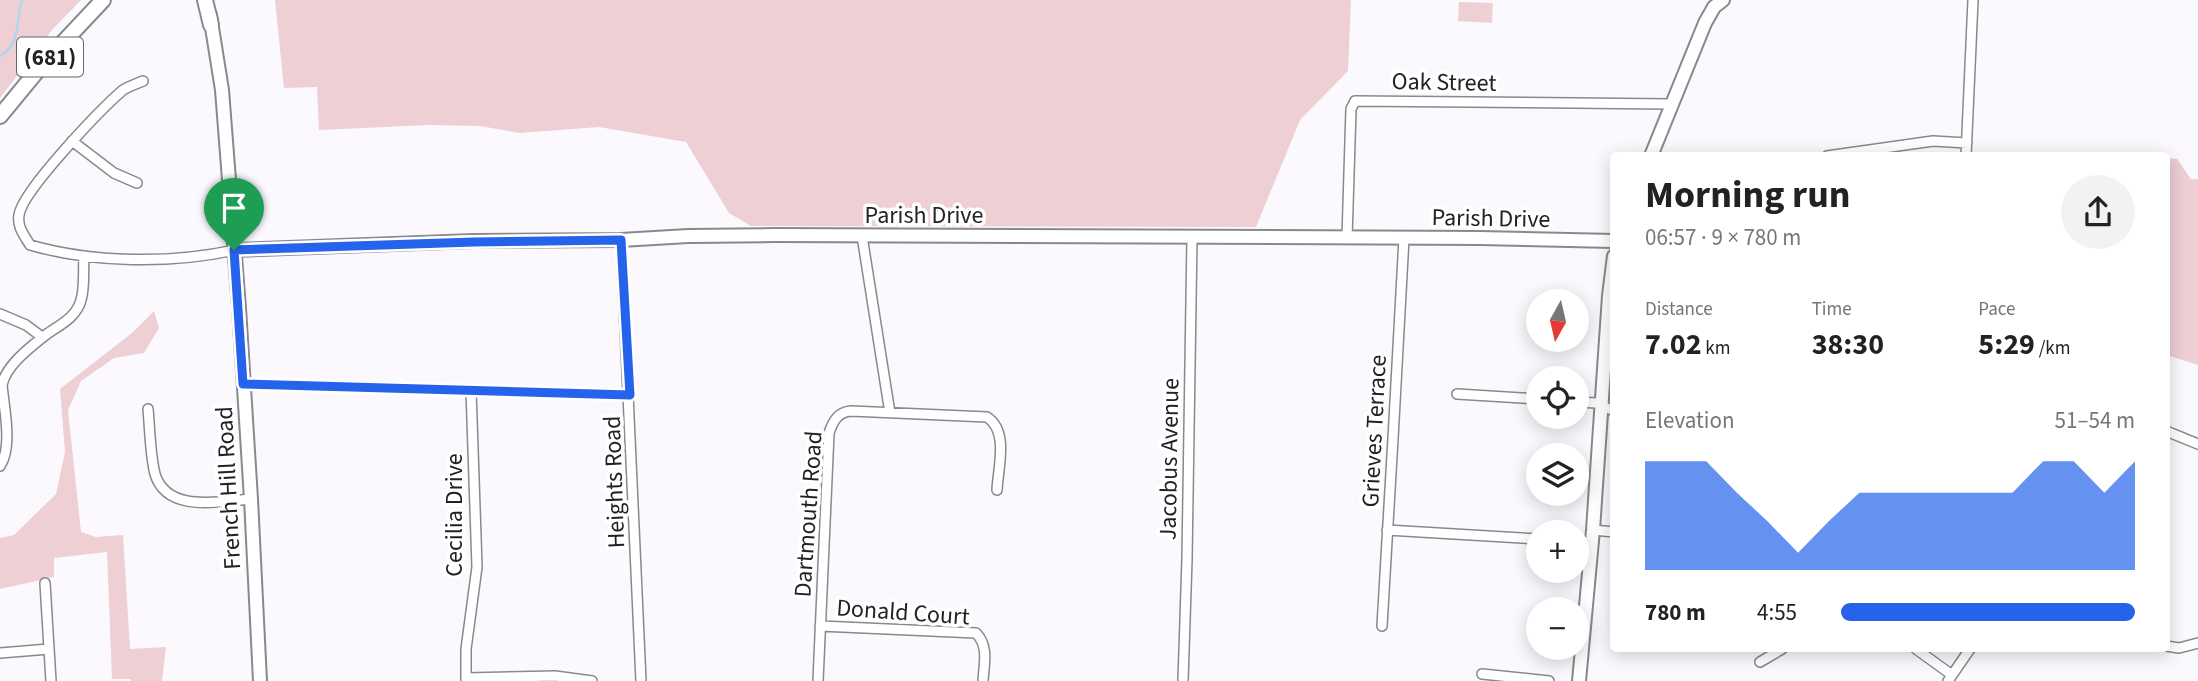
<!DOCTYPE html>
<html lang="en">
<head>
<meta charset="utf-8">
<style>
  body { margin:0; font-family:"Source Sans 3",sans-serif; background:#f2f2f2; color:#222; height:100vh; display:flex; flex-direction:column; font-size:26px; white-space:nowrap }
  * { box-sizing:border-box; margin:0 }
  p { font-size:23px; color:#767676 }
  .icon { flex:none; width:38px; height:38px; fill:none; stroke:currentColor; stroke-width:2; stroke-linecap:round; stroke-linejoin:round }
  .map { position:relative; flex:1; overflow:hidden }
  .details { position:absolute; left:1610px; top:152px; width:560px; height:500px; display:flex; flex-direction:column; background:#fff; border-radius:7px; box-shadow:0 4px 18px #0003 }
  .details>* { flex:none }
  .needle { width:46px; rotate:188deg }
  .tools { position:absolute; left:1526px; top:289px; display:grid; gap:14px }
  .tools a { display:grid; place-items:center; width:63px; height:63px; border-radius:50%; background:#fff; box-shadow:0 4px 18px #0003; font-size:35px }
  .pin { position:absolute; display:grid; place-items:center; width:60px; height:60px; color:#fff; margin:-72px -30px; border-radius:50% 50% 50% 0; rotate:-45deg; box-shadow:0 0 7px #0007 }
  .pin .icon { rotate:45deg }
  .round { display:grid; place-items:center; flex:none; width:74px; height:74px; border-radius:37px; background:#f2f2f2 }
  .summary { display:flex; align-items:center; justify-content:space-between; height:119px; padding:0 35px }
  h1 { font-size:38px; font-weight:700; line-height:52px }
  .metrics { display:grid; grid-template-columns:repeat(3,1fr); gap:10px; height:119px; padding:7px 35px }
  .metrics div { display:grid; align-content:center }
  .metrics b { font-size:30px; font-weight:700 }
  .metrics small { font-size:19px; font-weight:400 }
  .metrics p { font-size:19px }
  .chart { height:196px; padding:14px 35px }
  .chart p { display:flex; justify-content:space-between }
  .chart svg { width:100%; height:126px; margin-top:7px; fill:#2563eb; opacity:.7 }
  ul { padding:0 35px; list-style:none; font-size:23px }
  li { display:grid; grid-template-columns:112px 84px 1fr; align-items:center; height:52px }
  li i { height:18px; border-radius:9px; background:#2563eb }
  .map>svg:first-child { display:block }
  .green { fill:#edcfd4 }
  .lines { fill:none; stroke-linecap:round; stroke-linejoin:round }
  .stream { stroke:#afd6ee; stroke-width:2.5 }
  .minor-casing { stroke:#8a888f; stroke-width:12 }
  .tertiary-casing { stroke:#8a888f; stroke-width:16 }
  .secondary-casing { stroke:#8a888f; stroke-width:16 }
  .primary-casing { stroke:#8a888f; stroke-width:18 }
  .minor { stroke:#fff; stroke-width:9 }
  .tertiary { stroke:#fff; stroke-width:12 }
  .secondary { stroke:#fff; stroke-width:12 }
  .primary { stroke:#fff; stroke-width:14 }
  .route-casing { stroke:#fff; stroke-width:14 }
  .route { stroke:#2563eb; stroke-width:9 }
  .labels { text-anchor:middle; stroke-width:7; stroke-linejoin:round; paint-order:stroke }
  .shield { fill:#fff; stroke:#646466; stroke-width:2 }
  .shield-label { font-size:23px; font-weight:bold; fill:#222224 }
  .street-label { font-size:24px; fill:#222224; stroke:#fff }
</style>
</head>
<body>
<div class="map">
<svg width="2198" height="681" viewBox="0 0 2198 681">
  <rect width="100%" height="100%" fill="#fbf9fe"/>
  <path class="green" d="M0,0H81L52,30L0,98Z
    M275,0H1351L1348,71L1300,120L1256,227L751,226L729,213L686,142L599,127L520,133L480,126L428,125L319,130L317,87L284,88Z
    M1459,2L1493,3L1492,23L1458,21Z
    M2167,158L2177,159L2191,179H2198V365L2167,355Z
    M154,311L159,328L144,353L114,358L81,381L68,410L81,532L96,537L123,535L130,649L166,647L162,681H131L130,679H112L107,552L54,558V577L0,589V538L14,535L56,494L65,452L60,389L132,333Z"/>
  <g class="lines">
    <path class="stream" d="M0,56C21,45 16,19 22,0"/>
    <g class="minor-casing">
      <path id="minor" d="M143,81C136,84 129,86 123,90C102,108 22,191 19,215C17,227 24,235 30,245C93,263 170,264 235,250
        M72,141L114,173L137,183
        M1827,156L1933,141L1967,143
        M1966,156L1973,0
        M862,236L890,413
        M1347,238L1351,109L1355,101L1671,104
        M621,240L641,681
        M0,314L26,325L42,337
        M243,384L630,395
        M1457,394L1538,399
        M1577,402L1596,403L1614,411
        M148,409C150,430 150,454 155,474C167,514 221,501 251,499
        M2166,431L2198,444
        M0,466C13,447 4,408 2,385C6,366 28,349 43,337C57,326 76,319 81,300C85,287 83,270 84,256
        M1387,530L1538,539
        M1593,530L1614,532
        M1577,542H1592
        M45,583L51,681
        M820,626L976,633C989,646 984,664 983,681
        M1382,626C1390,497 1397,367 1404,238
        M2166,646L2179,648L2198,643
        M1916,649L1952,675
        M0,653L49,649
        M1760,662L1782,649
        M1482,674L1549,681
        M466,678L555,676L592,681
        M466,681V649L477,567L471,390
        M818,681L829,433C833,421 838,412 851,411L987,417C1009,431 998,468 997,490
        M1183,681L1187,559L1192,237
        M1948,681L1970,649"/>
    </g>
    <g class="tertiary-casing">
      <path id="tertiary" d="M1651,156L1705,23L1714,7L1723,0
        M235,250L474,241L621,240L688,236L775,235L1479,238L1614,241
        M1579,681L1593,530L1609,296L1614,256"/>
    </g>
    <g class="secondary-casing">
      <path id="secondary" d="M210,15L222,90L239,308L251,499L260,681"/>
    </g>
    <g class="primary-casing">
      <path id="primary" d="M205,0L211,25
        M0,116L42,65L103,0"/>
    </g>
    <use href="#minor" class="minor"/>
    <use href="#tertiary" class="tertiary"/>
    <use href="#secondary" class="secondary"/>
    <use href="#primary" class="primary"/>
  </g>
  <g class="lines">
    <g class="route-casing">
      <path id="route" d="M621,240L630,395L243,384L234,250L474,242Z"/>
    </g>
    <use href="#route" class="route"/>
  </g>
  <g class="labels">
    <rect class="shield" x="17" y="37.5" width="66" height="39" rx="5"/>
    <g class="shield-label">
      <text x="50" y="65">(681)</text>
    </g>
    <g class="street-label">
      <text transform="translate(1444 82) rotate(1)" y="8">Oak Street</text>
      <text x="924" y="223">Parish Drive</text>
      <text transform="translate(1491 218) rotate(1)" y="8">Parish Drive</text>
      <text transform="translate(1374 431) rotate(-87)" y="8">Grieves Terrace</text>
      <text transform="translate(1169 459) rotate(-89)" y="8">Jacobus Avenue</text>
      <text transform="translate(614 482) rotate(-92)" y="8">Heights Road</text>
      <text transform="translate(228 488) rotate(-93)" y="8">French Hill Road</text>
      <text transform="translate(808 514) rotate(-86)" y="8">Dartmouth Road</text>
      <text transform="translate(454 515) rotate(-90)" y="8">Cecilia Drive</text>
      <text transform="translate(903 612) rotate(4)" y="8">Donald Court</text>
    </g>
  </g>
</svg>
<div class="tools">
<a><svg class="needle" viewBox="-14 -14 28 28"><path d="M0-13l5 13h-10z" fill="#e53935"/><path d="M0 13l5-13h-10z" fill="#767676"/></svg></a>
<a><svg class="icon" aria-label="locate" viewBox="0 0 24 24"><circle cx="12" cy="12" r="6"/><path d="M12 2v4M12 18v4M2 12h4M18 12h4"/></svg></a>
<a><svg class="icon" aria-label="layers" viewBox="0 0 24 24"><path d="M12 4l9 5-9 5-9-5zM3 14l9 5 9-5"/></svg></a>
<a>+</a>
<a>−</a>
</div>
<div class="pin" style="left:234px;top:250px;background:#1e9e55"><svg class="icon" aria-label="arrive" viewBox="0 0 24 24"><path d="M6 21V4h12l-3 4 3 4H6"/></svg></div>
<section class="details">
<div class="summary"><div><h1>Morning run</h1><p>06:57 · 9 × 780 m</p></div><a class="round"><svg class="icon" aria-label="share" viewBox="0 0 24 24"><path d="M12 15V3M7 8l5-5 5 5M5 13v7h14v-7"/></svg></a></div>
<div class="metrics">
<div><p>Distance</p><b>7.02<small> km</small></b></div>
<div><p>Time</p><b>38:30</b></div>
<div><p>Pace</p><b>5:29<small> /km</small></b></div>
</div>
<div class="chart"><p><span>Elevation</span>51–54 m</p>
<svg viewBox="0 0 160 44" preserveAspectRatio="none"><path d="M0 44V6L10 6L20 6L30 17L40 27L50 38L60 27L70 17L80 17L90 17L100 17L110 17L120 17L130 6L140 6L150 17L160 6V44z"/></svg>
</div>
<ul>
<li><b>780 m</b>4:55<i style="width:100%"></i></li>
</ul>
</section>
</div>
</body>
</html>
